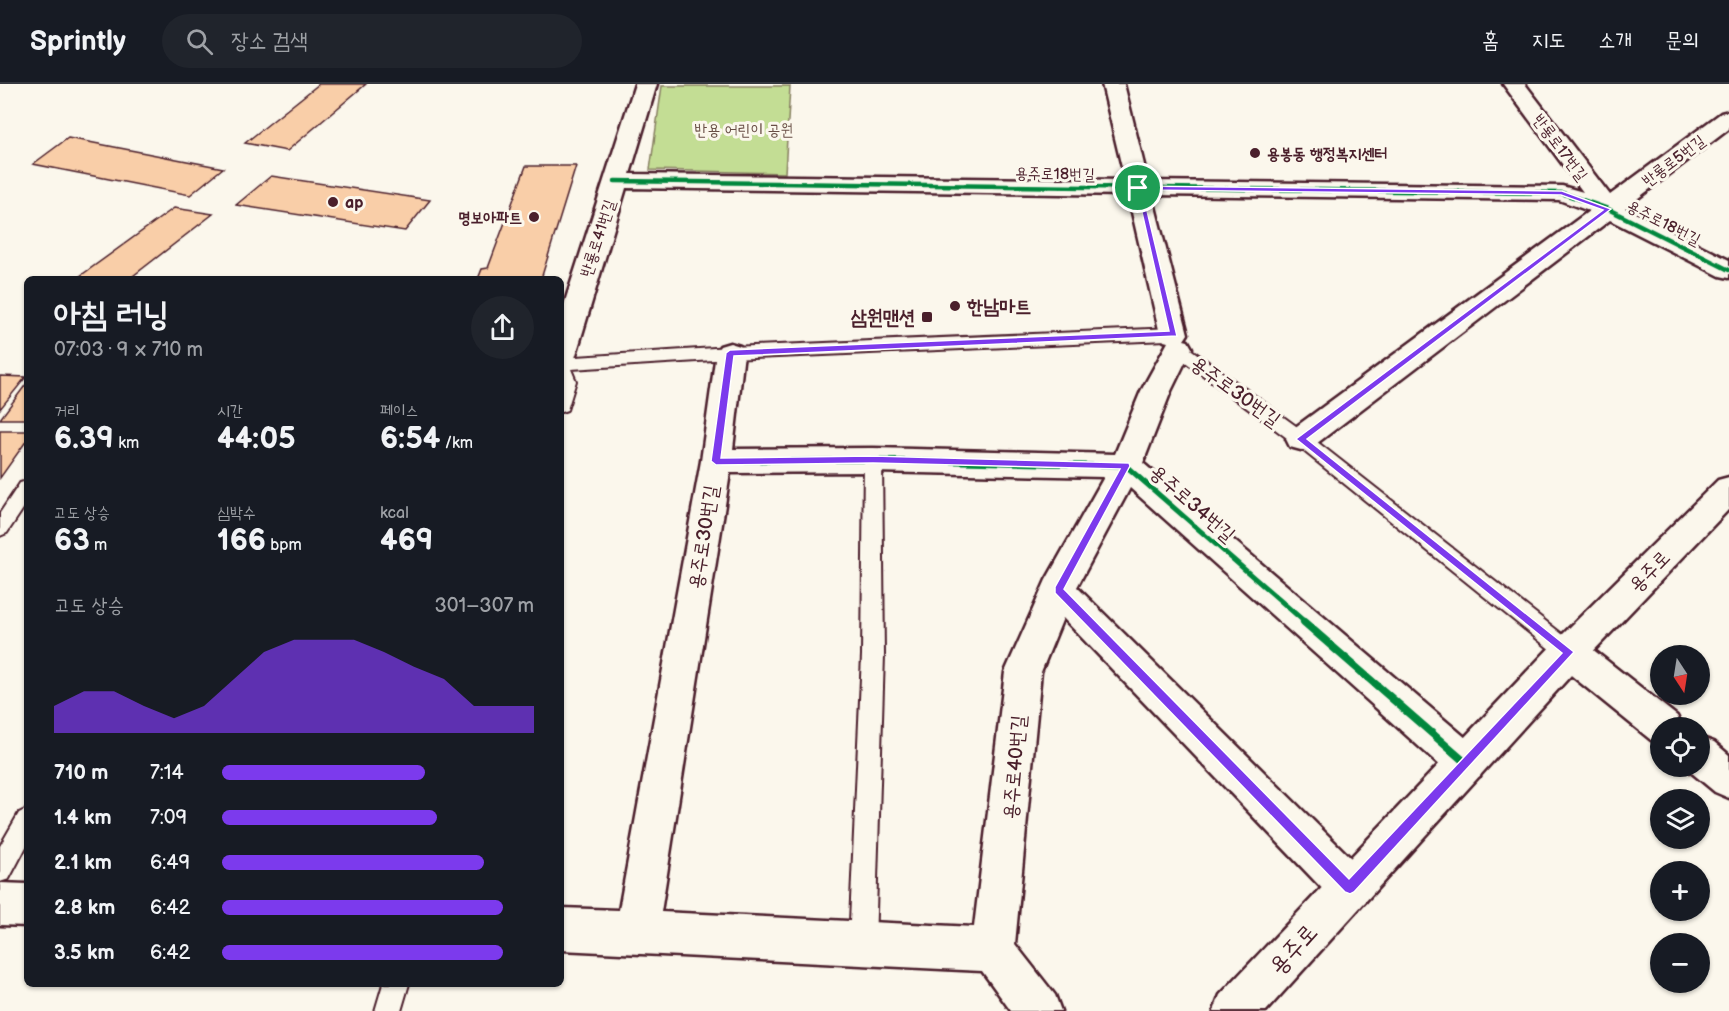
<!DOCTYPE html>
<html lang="ko">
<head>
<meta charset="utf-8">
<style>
  body { margin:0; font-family:"Balsamiq Sans","Poor Story",sans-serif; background:#20242c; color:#f1f3f6; height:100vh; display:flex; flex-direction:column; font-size:22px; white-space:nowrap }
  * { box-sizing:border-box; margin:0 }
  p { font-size:20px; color:#9ea1a6 }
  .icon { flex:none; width:33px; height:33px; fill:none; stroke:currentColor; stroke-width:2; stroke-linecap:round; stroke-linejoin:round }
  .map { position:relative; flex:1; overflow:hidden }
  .sheet { position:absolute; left:24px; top:192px; width:540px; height:711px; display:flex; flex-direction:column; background:#171b24; border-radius:9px; box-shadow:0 2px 4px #0004 }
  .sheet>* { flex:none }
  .needle { width:39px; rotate:168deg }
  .fabs { position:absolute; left:1650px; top:561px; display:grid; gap:12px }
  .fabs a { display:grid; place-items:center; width:60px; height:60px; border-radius:50%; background:#171b24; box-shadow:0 2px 4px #0004; font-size:30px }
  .pin { position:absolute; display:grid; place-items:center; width:51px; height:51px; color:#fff; margin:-26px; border:3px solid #fff; border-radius:50%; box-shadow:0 2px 6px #0007 }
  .round { display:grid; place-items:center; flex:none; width:63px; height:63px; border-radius:32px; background:#20242c }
  .headline { display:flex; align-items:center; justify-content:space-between; height:102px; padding:0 30px }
  h1 { font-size:33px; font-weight:700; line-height:45px }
  .metrics { display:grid; grid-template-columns:repeat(3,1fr); gap:9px; height:102px; padding:6px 30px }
  .metrics div { display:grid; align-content:center }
  .metrics b { font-size:30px; font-weight:700 }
  .metrics small { font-size:16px; font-weight:400 }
  .metrics p { font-size:16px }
  .chart { height:168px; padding:12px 30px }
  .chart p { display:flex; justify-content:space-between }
  .chart svg { width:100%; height:108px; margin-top:6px; fill:#7c3aed; opacity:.7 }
  ul { padding:0 30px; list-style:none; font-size:20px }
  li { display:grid; grid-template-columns:96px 72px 1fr; align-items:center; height:45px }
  li i { height:15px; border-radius:8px; background:#7c3aed }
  header { display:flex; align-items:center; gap:36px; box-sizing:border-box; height:84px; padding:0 30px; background:#171b24; border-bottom:2px solid #363941 }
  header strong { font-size:28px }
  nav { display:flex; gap:33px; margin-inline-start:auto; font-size:21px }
  .search { width:420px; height:54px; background:#20242c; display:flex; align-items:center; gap:15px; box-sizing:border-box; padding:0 21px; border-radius:33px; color:#9ea1a6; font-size:22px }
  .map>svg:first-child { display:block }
  .green { fill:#c3dd94; stroke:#867e60; stroke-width:1.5 }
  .building { fill:#f9cea8; stroke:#4a1f2b; stroke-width:1.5 }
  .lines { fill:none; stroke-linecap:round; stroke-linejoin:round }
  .lane-casing { stroke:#4a1f2b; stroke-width:4 }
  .street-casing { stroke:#4a1f2b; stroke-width:5 }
  .secondary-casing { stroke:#4a1f2b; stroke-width:5 }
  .lane { fill:#fbf7ec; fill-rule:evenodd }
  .street { fill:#fbf7ec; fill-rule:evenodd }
  .secondary { fill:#fbf7ec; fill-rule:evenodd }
  .cycleway-far2-casing { stroke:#fbf7ec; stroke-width:8 }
  .cycleway-far1-casing { stroke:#fbf7ec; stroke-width:9 }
  .cycleway-casing { stroke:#fbf7ec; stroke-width:11 }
  .cycleway-far2 { stroke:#00873e; stroke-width:4.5 }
  .cycleway-far1 { stroke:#00873e; stroke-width:5 }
  .cycleway { stroke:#00873e; stroke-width:8 }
  .route { fill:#7c3aed; stroke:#fff; stroke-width:1.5; fill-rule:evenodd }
  .poi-dot { fill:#4a1f2b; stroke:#fbf7ec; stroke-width:2 }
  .labels { text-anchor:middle; stroke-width:6; stroke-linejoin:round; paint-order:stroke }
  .far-park-label { font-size:16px; fill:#684e45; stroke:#fbf7ec }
  .far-street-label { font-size:16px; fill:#4a1f2b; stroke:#fbf7ec }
  .far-poi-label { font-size:16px; font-weight:bold; fill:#4a1f2b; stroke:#fbf7ec; text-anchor:start }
  .poi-label { font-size:20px; font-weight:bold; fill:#4a1f2b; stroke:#fbf7ec; text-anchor:start }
  .street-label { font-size:20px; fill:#4a1f2b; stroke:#fbf7ec }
  .near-street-label { font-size:24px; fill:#4a1f2b; stroke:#fbf7ec }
</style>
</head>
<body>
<header>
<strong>Sprintly</strong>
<div class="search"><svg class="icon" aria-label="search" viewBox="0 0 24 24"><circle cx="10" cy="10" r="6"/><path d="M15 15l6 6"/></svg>장소 검색</div>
<nav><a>홈</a><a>지도</a><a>소개</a><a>문의</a></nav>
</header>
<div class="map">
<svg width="1729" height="927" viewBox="0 0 1729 927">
  <rect width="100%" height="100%" fill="#fbf7ec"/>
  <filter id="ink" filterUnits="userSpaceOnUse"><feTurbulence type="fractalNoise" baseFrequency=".0167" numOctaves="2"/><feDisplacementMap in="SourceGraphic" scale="12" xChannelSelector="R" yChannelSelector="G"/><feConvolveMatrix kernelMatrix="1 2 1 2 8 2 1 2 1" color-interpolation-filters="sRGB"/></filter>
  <g filter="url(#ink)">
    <path class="green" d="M662,2H790L785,89L650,86Z"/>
    <path class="building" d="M319,0H366L287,67L245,59Z
      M68,54L223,84L190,111L33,80Z
      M526,82H576L541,195H478L482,185L488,184Z
      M271,92L430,116L405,147L236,121Z
      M174,124L213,130L129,195H76Z
      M0,292L26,293L0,325Z
      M27,299V335H0Z
      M0,347H27V356L0,394Z"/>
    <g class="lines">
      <g class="lane-casing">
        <path id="lane" d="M1174,244L1180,246L1185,261L1307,350L1576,561L1580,568L1576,575L1569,577L1562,575L1295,360L1172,268L1167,256L730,275L571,285L576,297L567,326L561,328V274L730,263Z
          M873,369L879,371L882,376L884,571L875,860L871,869L862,873L853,869L849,860L862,571L864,376L867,371Z
          M27,397V419L7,449L0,452V429L20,399Z
          M27,725V761L9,795L0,798V762L19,729Z
          M383,900H409L401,927H375Z"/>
      </g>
      <g class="street-casing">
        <path id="street" d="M635,0H657L630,90L1125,96L1102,0H1124L1148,97L1562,102L1583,108L1503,0H1525L1610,111L1721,29L1729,27V45L1625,124L1729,176V194L1720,192L1610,136L1312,363L1301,366L1290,363L1286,355L1290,347L1589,127L1559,116L1152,111L1188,250L1184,256L1188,257L1192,264L1171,307L1143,379L1480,666L1485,679L1480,692L1466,697L1452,692L1130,404L1077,503L1365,788L1371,803L1365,818L1350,824L1335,818L1063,534L1041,588L1015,860L1055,911L1061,927H1011L982,887L561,866V824L619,826L701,377L716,269L720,262L730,259L740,262L744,269L733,365L873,364L1115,370L1141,307L1168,258L1164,257L1160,250L1128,111L626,104L575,274L571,281L561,284V230ZM873,388L1104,393L1046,496L1005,588L974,843L661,828L730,389Z
          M1569,552L1582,557L1677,632L1683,644H1660V660L1651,656L1556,579L1551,568L1556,557Z
          M1700,653L1714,658L1729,671V714L1715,708L1686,684L1700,682Z
          M0,799L27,800V842L0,841Z"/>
      </g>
      <g class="secondary-casing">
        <path id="secondary" d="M1729,393V425L1582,579L1266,927H1214L1220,911L1556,557L1718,396Z"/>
      </g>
      <use href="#lane" class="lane"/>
      <use href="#street" class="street"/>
      <use href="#secondary" class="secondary"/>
      <g class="cycleway-far2-casing">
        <path id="cycleway-far2" d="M615,97L1562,109L1608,125L1729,186"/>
      </g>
      <g class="cycleway-far1-casing">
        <path id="cycleway-far1" d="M716,377L873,376L1126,382L1306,539"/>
      </g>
      <g class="cycleway-casing">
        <path id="cycleway" d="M1304,538L1466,679"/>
      </g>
      <use href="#cycleway-far2" class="cycleway-far2"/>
      <use href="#cycleway-far1" class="cycleway-far1"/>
      <use href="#cycleway" class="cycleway"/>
    </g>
  </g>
  <path class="route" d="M1136,102L1562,107L1611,125L1307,355L1574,568L1354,808L1350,810L1345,808L1055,509V503L1120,385L873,379L716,381L711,377L726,269L730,266L1169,247ZM1142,106L1561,111L1603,126L1296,355L1562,569L1349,795L1064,505L1130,382L1129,379L873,372L721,374L734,272L1177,252Z"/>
  <g class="poi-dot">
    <circle cx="1255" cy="69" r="6"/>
    <circle cx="333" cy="118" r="6"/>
    <circle cx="534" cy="133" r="6"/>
    <circle cx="955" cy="222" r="6"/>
    <rect x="921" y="227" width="12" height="12" rx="3"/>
  </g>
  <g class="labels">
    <g class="far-park-label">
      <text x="744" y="51">반용 어린이 공원</text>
    </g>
    <g class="far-street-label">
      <text transform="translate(1561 63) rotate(53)" y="6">반룡로17번길</text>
      <text transform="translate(1673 76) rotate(-37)" y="6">반룡로5번길</text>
      <text transform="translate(1055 89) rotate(1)" y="6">용주로18번길</text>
      <text transform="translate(1664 138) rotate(27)" y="6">용주로18번길</text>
      <text transform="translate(597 154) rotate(-72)" y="6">반룡로41번길</text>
    </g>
    <g class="far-poi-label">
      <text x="1267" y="75">용봉동 행정복지센터</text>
      <text x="345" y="124">ap</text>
      <text x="522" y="139" text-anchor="end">명보아파트</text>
    </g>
    <g class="poi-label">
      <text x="967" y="229">한남마트</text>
      <text x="915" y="240" text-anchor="end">삼원맨션</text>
    </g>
    <g class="street-label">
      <text transform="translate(1236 307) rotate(36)" y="7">용주로30번길</text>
      <text transform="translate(1193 419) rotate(41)" y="7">용주로34번길</text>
      <text transform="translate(703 453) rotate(-81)" y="7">용주로30번길</text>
      <text transform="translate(1649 487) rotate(-46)" y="7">용주로</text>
      <text transform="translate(1014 683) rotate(-85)" y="7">용주로40번길</text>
    </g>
    <g class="near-street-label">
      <text transform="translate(1293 865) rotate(-48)" y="8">용주로</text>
    </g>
  </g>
</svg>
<div class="fabs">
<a><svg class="needle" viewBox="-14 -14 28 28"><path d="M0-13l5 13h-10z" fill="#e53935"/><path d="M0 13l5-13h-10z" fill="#9ea1a6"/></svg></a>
<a><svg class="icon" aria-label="locate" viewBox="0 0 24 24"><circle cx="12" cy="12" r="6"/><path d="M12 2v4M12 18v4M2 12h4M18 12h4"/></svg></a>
<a><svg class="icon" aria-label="layers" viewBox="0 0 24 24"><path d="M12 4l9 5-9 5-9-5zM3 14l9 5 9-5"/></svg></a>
<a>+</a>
<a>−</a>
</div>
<div class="pin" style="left:1138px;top:104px;background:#1e9e55"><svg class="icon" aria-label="arrive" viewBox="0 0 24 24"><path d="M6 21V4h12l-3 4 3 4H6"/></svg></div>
<section class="sheet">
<div class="headline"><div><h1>아침 러닝</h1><p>07:03 · 9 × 710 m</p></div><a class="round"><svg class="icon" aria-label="share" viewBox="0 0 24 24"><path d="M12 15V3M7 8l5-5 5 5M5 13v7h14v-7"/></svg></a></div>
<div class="metrics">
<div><p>거리</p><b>6.39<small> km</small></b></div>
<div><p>시간</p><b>44:05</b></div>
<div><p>페이스</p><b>6:54<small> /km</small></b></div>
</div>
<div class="metrics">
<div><p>고도 상승</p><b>63<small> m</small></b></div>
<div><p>심박수</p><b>166<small> bpm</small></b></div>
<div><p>kcal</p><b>469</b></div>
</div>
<div class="chart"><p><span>고도 상승</span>301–307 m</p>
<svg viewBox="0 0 160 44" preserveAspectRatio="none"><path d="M0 44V33L10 27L20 27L30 33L40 38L50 33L60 22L70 11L80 6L90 6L100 6L110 11L120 17L130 22L140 33L150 33L160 33V44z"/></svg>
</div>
<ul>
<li><b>710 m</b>7:14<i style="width:65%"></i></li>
<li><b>1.4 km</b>7:09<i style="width:69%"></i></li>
<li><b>2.1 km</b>6:49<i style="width:84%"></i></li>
<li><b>2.8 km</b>6:42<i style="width:90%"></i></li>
<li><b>3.5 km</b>6:42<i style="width:90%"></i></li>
</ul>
</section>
</div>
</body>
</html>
